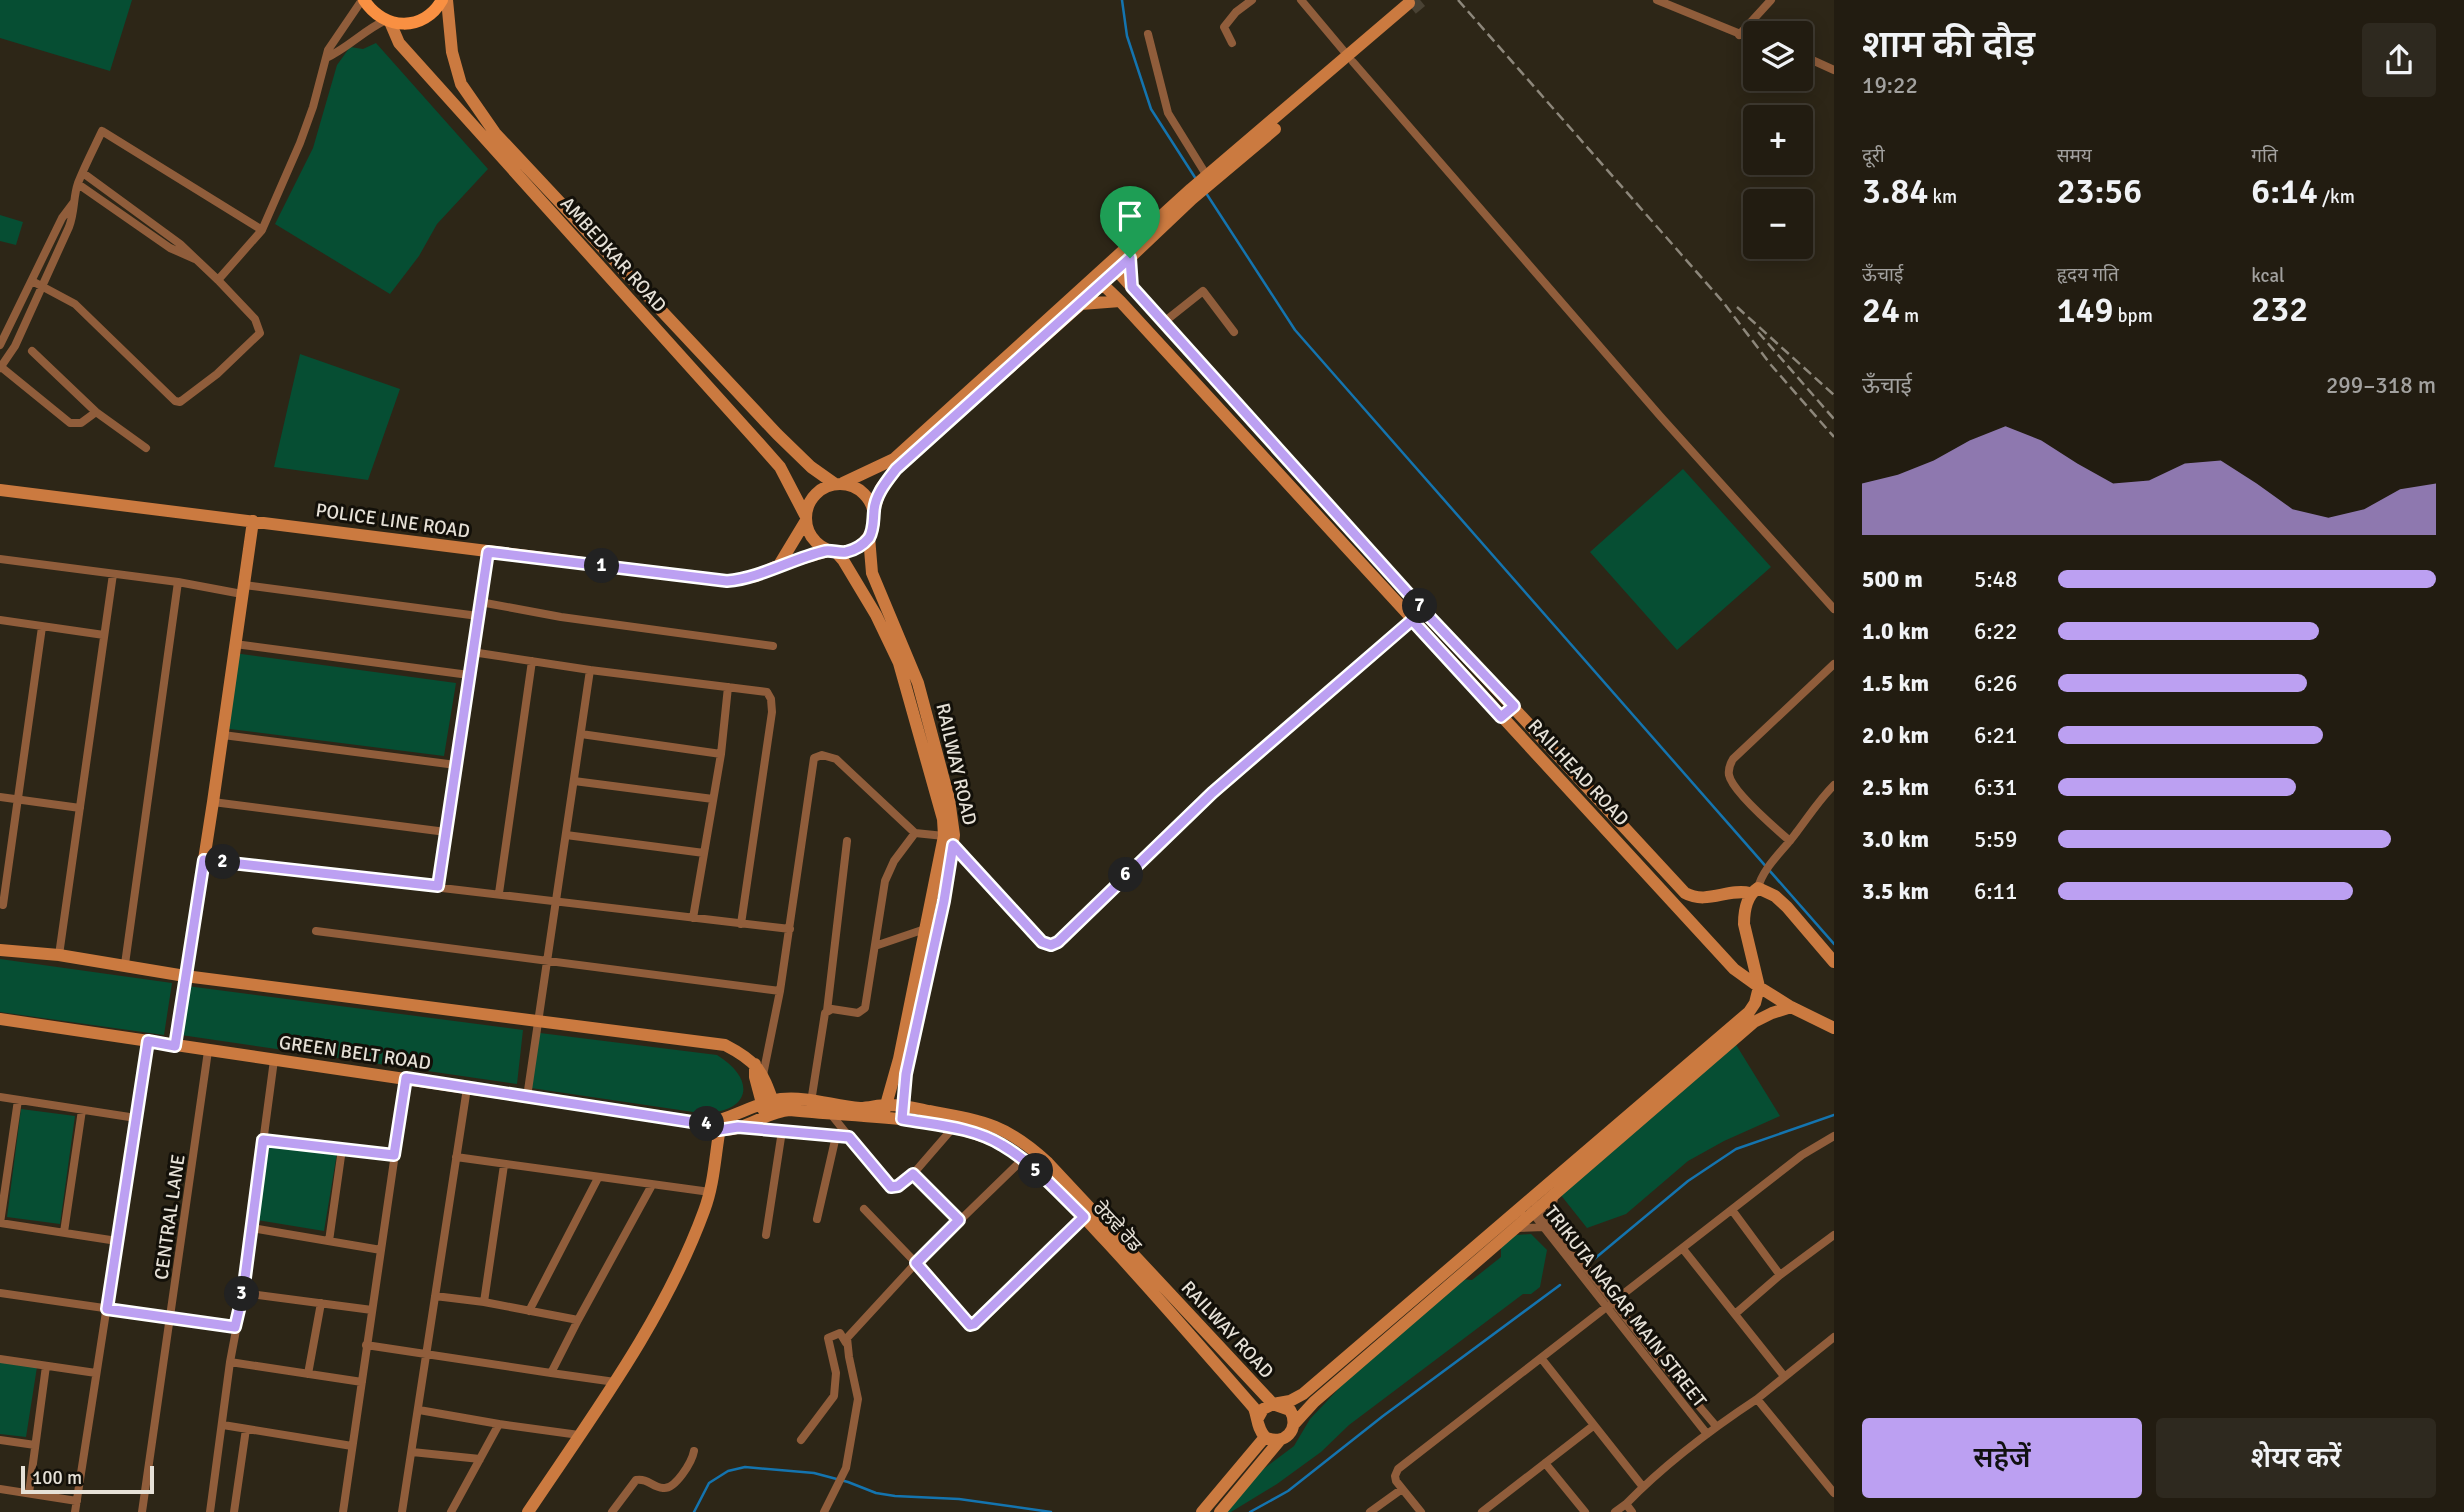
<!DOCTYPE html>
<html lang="hi">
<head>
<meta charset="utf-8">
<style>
  body { margin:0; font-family:Signika,"Noto Sans Devanagari","Noto Sans Gurmukhi",sans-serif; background:#2e291f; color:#f1f3f6; height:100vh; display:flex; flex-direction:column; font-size:26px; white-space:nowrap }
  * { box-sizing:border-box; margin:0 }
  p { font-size:23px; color:#a2a19f }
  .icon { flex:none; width:38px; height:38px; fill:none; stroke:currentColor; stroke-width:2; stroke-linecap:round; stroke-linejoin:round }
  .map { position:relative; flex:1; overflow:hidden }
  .side { display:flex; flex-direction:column; background:#221c11; width:630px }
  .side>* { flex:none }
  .buttons { position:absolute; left:1743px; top:21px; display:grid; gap:14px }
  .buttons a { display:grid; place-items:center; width:70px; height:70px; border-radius:7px; background:#221c11; box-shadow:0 4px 18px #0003,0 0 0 2px #3f3a31; font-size:35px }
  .scale { position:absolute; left:21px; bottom:18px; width:133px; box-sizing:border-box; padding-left:7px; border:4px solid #e6e1d7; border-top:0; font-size:19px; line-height:24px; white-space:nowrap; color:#e6e1d7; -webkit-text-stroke:5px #131009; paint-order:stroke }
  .pin { position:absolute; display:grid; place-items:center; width:60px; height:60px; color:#fff; margin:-72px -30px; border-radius:50% 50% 50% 0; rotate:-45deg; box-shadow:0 0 7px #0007 }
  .pin .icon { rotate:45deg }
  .km { position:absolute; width:35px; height:35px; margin:-18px; border-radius:50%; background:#222; color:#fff; font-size:19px; line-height:35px; text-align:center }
  .round { display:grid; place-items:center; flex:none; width:74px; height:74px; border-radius:7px; background:#2e291f }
  .summary { display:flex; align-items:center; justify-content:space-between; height:119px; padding:0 28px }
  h1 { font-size:38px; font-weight:600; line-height:52px }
  .stats { display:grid; grid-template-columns:repeat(3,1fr); gap:10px; height:119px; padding:7px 28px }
  .stats div { display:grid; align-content:center }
  .stats b { font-size:35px; font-weight:600 }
  .stats small { font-size:19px; font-weight:400 }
  .stats p { font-size:19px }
  .chart { height:196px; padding:14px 28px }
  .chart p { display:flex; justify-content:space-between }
  .chart svg { width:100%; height:126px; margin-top:7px; fill:#bca0f2; opacity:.7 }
  .cta { display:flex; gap:14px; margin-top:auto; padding:14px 28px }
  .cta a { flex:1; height:80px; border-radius:7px; background:#bca0f2; color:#111; font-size:28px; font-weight:600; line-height:80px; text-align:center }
  .cta a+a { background:#2e291f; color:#f1f3f6 }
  ul { padding:0 28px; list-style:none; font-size:23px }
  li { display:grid; grid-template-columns:112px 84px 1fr; align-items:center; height:52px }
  li i { height:18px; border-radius:9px; background:#bca0f2 }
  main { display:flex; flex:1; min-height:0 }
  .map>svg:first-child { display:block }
  .green { fill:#064e33 }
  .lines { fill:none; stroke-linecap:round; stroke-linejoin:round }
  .stream { stroke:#1474af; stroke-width:2.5 }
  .secondary-tunnel { stroke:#494234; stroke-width:12; stroke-dasharray:12 6; stroke-linecap:butt }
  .street { stroke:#905d3b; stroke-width:8 }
  .secondary { stroke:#cb7a40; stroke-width:12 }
  .primary { stroke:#f99042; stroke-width:12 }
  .rail { stroke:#8d877b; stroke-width:2.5; stroke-dasharray:10 5; stroke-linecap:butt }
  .route-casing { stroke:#fff; stroke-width:14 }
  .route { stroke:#bca0f2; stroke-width:9 }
  .labels { text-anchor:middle; stroke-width:6; stroke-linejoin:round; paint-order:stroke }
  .street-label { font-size:19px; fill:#e6e1d7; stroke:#131009 }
</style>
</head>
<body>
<main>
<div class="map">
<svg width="1834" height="1512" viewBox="0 0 1834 1512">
  <rect width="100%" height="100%" fill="#2d2617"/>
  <path class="green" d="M0,0H132L110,71L0,38Z
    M376,43L488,169L437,224L419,256L390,294L275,224L313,148L337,65L350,47L363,49Z
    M0,215L23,222L16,245L0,241Z
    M300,354L400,389L368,480L274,467Z
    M1683,469L1771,567L1677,650L1590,552Z
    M234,653L456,683L444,756L222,728Z
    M0,959L172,983L164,1035L0,1012Z
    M187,986L523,1030L517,1084L181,1035Z
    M540,1033L717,1055C759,1081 749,1114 700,1113L531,1088Z
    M1735,1043L1780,1116L1724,1141L1688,1161L1626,1214L1587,1228L1560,1194Z
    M21,1109L75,1116L60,1224L7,1217Z
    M270,1143L337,1153L324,1231L257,1220Z
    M1531,1234L1547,1250L1540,1287L1531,1294H1523L1349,1425L1321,1452L1277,1484L1231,1512H1224L1258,1473L1294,1446L1310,1419L1345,1382L1461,1279L1472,1280L1501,1257V1244L1516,1235Z
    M0,1361L37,1367L26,1437L0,1434Z"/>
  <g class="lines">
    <path class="stream" d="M1122,0L1127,36L1151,109L1196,179
      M1206,193L1295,330L1834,944
      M1587,1265L1688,1181L1736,1149L1834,1115
      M694,1512L709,1483L728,1471L745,1467L814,1473L848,1482L876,1493L895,1496L959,1499L1051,1512
      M1250,1512L1288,1491L1383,1416L1560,1285"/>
    <path class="secondary-tunnel" d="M1412,9L1423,0"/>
    <path class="street" d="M1301,0L1348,56
      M1657,0L1755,40
      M1148,34L1168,113L1207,176
      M1739,35L1771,0
      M1232,43L1224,27L1236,12L1252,0
      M1801,55L1834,70
      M326,58C348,48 364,30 386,20
      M1353,62L1661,417L1834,609
      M83,173L180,244L218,280L262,230L300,143L313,107L328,50L362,0
      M78,184L170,248L195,259
      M32,281L75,304L175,401L180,402L217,374L260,333L255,319L218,280
      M1164,322L1203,291L1234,332
      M0,345L62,218L74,202
      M32,351L96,412L146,448
      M0,366L70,423H81L96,412
      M0,368L15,346L69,227C75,212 73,197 78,183C85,165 94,148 102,131L262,230
      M0,559L178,582L242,594
      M244,585L478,616
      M480,602L561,617L773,646
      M0,620L104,635
      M235,644L469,675
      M472,652L590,670
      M581,734L721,754
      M223,735L456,765
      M574,781L713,799
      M0,797L80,808
      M213,802L446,832
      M566,835L704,853
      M1790,841C1776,829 1732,791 1729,775C1728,769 1730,764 1733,759L1834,664
      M953,845L1042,942L1051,945L1058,942L1212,793L1423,610
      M204,860L790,929
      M438,886L488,552
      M1758,888C1763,867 1784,850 1796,833C1809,816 1819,800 1834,785
      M499,893L532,661
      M3,905L42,627
      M693,918L721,754L728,687
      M316,931L780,991
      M875,946L925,929
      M59,955L113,574
      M125,964L178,582
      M827,1011L847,841
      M274,1060L243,1293L230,1362L362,1382
      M763,1075L780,991L814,758L822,755L836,759L915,833
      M0,1097L136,1118
      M527,1097L590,670L767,692L771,699L772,712L741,924
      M811,1102L825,1013L832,1009L858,1013L865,1008L885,881L894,861L915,833L944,836
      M830,1113L867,1159L893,1188L913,1174L952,1129
      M744,1128L849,1137
      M263,1140L394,1155
      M456,1157L710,1192
      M1023,1159L916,1263L965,1321L970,1325L979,1320L1084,1217
      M504,1165L484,1302L578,1320L551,1373L615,1382
      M913,1174L959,1220
      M1536,1205L1658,1358L1716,1426
      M1732,1210L1780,1275
      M1531,1211L1707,1434
      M817,1219L836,1136
      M1549,1222L1555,1194
      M0,1223L18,1100
      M0,1223L117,1241
      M252,1228L381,1250
      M1516,1228L1544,1227
      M64,1232L82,1110
      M766,1235L782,1131
      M329,1241L342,1149
      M1683,1249L1784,1376
      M0,1293L235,1327
      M243,1293L372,1310
      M435,1296L484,1302
      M529,1311L598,1178
      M1735,1314L1780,1275L1834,1235
      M578,1320L652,1185
      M366,1345L551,1373
      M1541,1358L1643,1487
      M0,1359L96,1373
      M308,1374L321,1303
      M1757,1399L1834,1337
      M419,1410L499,1424L451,1512
      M499,1424L579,1435
      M223,1425L352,1446
      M0,1440L35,1445
      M801,1440L834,1396L836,1373L828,1338L840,1333L846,1343
      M412,1452L480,1459
      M1545,1463L1585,1512
      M0,1489L77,1501
      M29,1493L46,1366
      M75,1512L148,1041
      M142,1512L208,1051
      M210,1512L230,1362
      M234,1512L246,1429
      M343,1512L406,1078
      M402,1512L467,1088
      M612,1512L636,1480C648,1478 652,1487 663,1488C675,1490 692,1462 694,1451
      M824,1512L846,1468L858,1399L849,1357L847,1338L916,1263L864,1209
      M1370,1512L1402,1489
      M1421,1512L1396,1481L1395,1476L1398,1469L1802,1155L1834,1136
      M1482,1512L1593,1426
      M1615,1512L1626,1504
      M1632,1512L1626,1504C1665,1464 1710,1430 1757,1399L1834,1493"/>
    <path class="secondary" d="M447,0L452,52L461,84L495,133L777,434L811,467L835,484
      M390,22L399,43L757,441L780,467L805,515
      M1110,263L1423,610L1685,893C1707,905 1728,888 1750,893
      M1081,304L1120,301
      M843,483L894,459L1191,189L1409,3
      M806 518a34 34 0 1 1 68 0a34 34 0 1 1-68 0Z
      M0,490L727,581L756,576L779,565L828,551
      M874,510L881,488L896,469L1081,304L1192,199L1275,129
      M869,537L872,573L918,683L949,799L954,835L944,901L906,1074L903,1113
      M835,551L843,560L876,615L899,663L943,819L944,836L899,1059L884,1112
      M779,565L805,522
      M0,950L59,955L185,976L725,1045C760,1063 762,1072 775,1107
      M1834,962L1787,907L1775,896L1758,888C1746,896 1744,911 1744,924L1759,987L1791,1007L1834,1028
      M0,1019L696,1122C706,1124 715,1130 724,1130C747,1130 767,1111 790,1110C854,1117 925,1115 985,1137C1031,1154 1072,1205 1105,1240C1156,1295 1205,1352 1254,1408C1258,1419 1257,1428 1265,1437C1284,1447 1301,1429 1290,1410L1273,1404L1263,1409L1258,1418
      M175,1046L213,802L253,521
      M755,1064V1077L764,1111
      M705,1124C732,1119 754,1103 781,1099C807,1096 834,1106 860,1108C869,1108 878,1105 886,1105C901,1104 915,1108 929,1111C983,1121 1006,1124 1048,1163L1273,1404L1290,1401L1303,1394L1749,1012L1755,1003L1759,987L1734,969L1120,301L1095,277
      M1294,1424L1314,1402L1754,1022L1772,1013L1791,1007
      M528,1512C592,1416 664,1320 704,1211C715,1182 715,1152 721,1122
      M1202,1512L1265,1437
      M1220,1512L1280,1440"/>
    <path class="primary" d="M364,0C384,31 424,32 442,0"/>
    <path class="rail" d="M1458,0L1723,302L1771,365L1834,437
      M1737,307L1834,395
      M1758,332L1834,419"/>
  </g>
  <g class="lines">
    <g class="route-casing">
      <path id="route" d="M1130,258L1132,287L1423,610L1514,706L1501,717L1412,620L1212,793L1058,942L1051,945L1042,942L953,845L944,901L906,1074L902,1119C935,1125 973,1127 1002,1145C1033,1163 1058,1192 1084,1217L974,1324L970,1325L916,1263L959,1220L913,1174L898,1186L891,1187L849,1137L738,1127L719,1130L705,1124L406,1078L394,1155L263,1140L243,1293L235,1327L107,1309L148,1041L175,1046L204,860L438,886L488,552L727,581C761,578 791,559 825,551C832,550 839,553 846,552C855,550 864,544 869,538C874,529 873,521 874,511C875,495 886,482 896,469Z"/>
    </g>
    <use href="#route" class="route"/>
  </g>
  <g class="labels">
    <g class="street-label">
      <text transform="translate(614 254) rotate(48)" y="7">AMBEDKAR ROAD</text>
      <text transform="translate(393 520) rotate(8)" y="7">POLICE LINE ROAD</text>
      <text transform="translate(957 764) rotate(77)" y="7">RAILWAY ROAD</text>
      <text transform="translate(1579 772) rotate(47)" y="7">RAILHEAD ROAD</text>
      <text transform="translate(355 1052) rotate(8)" y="7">GREEN BELT ROAD</text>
      <text transform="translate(169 1217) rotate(-82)" y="7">CENTRAL LANE</text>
      <text transform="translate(1118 1226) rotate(47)" y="7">ਰੇਲਵੇ ਰੋਡ</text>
      <text transform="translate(1626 1306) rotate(52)" y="7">TRIKUTA NAGAR MAIN STREET</text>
      <text transform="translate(1228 1329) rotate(47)" y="7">RAILWAY ROAD</text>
    </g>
  </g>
</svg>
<div class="buttons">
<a><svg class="icon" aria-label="layers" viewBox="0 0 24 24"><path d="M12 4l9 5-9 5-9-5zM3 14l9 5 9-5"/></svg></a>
<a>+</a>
<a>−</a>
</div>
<div class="scale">100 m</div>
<div class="pin" style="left:1130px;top:258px;background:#1e9e55"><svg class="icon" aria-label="arrive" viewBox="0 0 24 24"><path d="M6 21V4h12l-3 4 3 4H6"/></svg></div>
<b class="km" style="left:602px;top:566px">1</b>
<b class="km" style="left:223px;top:862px">2</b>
<b class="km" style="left:242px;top:1294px">3</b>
<b class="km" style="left:707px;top:1124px">4</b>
<b class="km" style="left:1036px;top:1171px">5</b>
<b class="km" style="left:1126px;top:875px">6</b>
<b class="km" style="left:1420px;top:606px">7</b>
</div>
<section class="side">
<div class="summary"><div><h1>शाम की दौड़</h1><p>19:22</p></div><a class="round"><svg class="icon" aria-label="share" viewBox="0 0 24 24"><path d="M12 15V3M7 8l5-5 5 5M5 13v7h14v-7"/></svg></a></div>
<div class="stats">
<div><p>दूरी</p><b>3.84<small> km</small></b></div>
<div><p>समय</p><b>23:56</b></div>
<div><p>गति</p><b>6:14<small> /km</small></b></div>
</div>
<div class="stats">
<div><p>ऊँचाई</p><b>24<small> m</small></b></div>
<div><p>हृदय गति</p><b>149<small> bpm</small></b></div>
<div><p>kcal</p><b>232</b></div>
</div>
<div class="chart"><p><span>ऊँचाई</span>299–318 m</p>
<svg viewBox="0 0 160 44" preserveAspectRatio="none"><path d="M0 44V26L10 23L20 18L30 11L40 6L50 11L60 19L70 26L80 25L90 19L100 18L110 26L120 35L130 38L140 35L150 28L160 26V44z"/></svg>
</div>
<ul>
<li><b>500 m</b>5:48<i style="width:100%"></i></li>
<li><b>1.0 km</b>6:22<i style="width:69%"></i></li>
<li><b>1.5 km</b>6:26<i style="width:66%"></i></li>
<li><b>2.0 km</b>6:21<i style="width:70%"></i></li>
<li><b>2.5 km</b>6:31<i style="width:63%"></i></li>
<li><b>3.0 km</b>5:59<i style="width:88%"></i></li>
<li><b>3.5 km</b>6:11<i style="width:78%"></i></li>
</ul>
<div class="cta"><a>सहेजें</a><a>शेयर करें</a></div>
</section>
</main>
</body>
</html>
